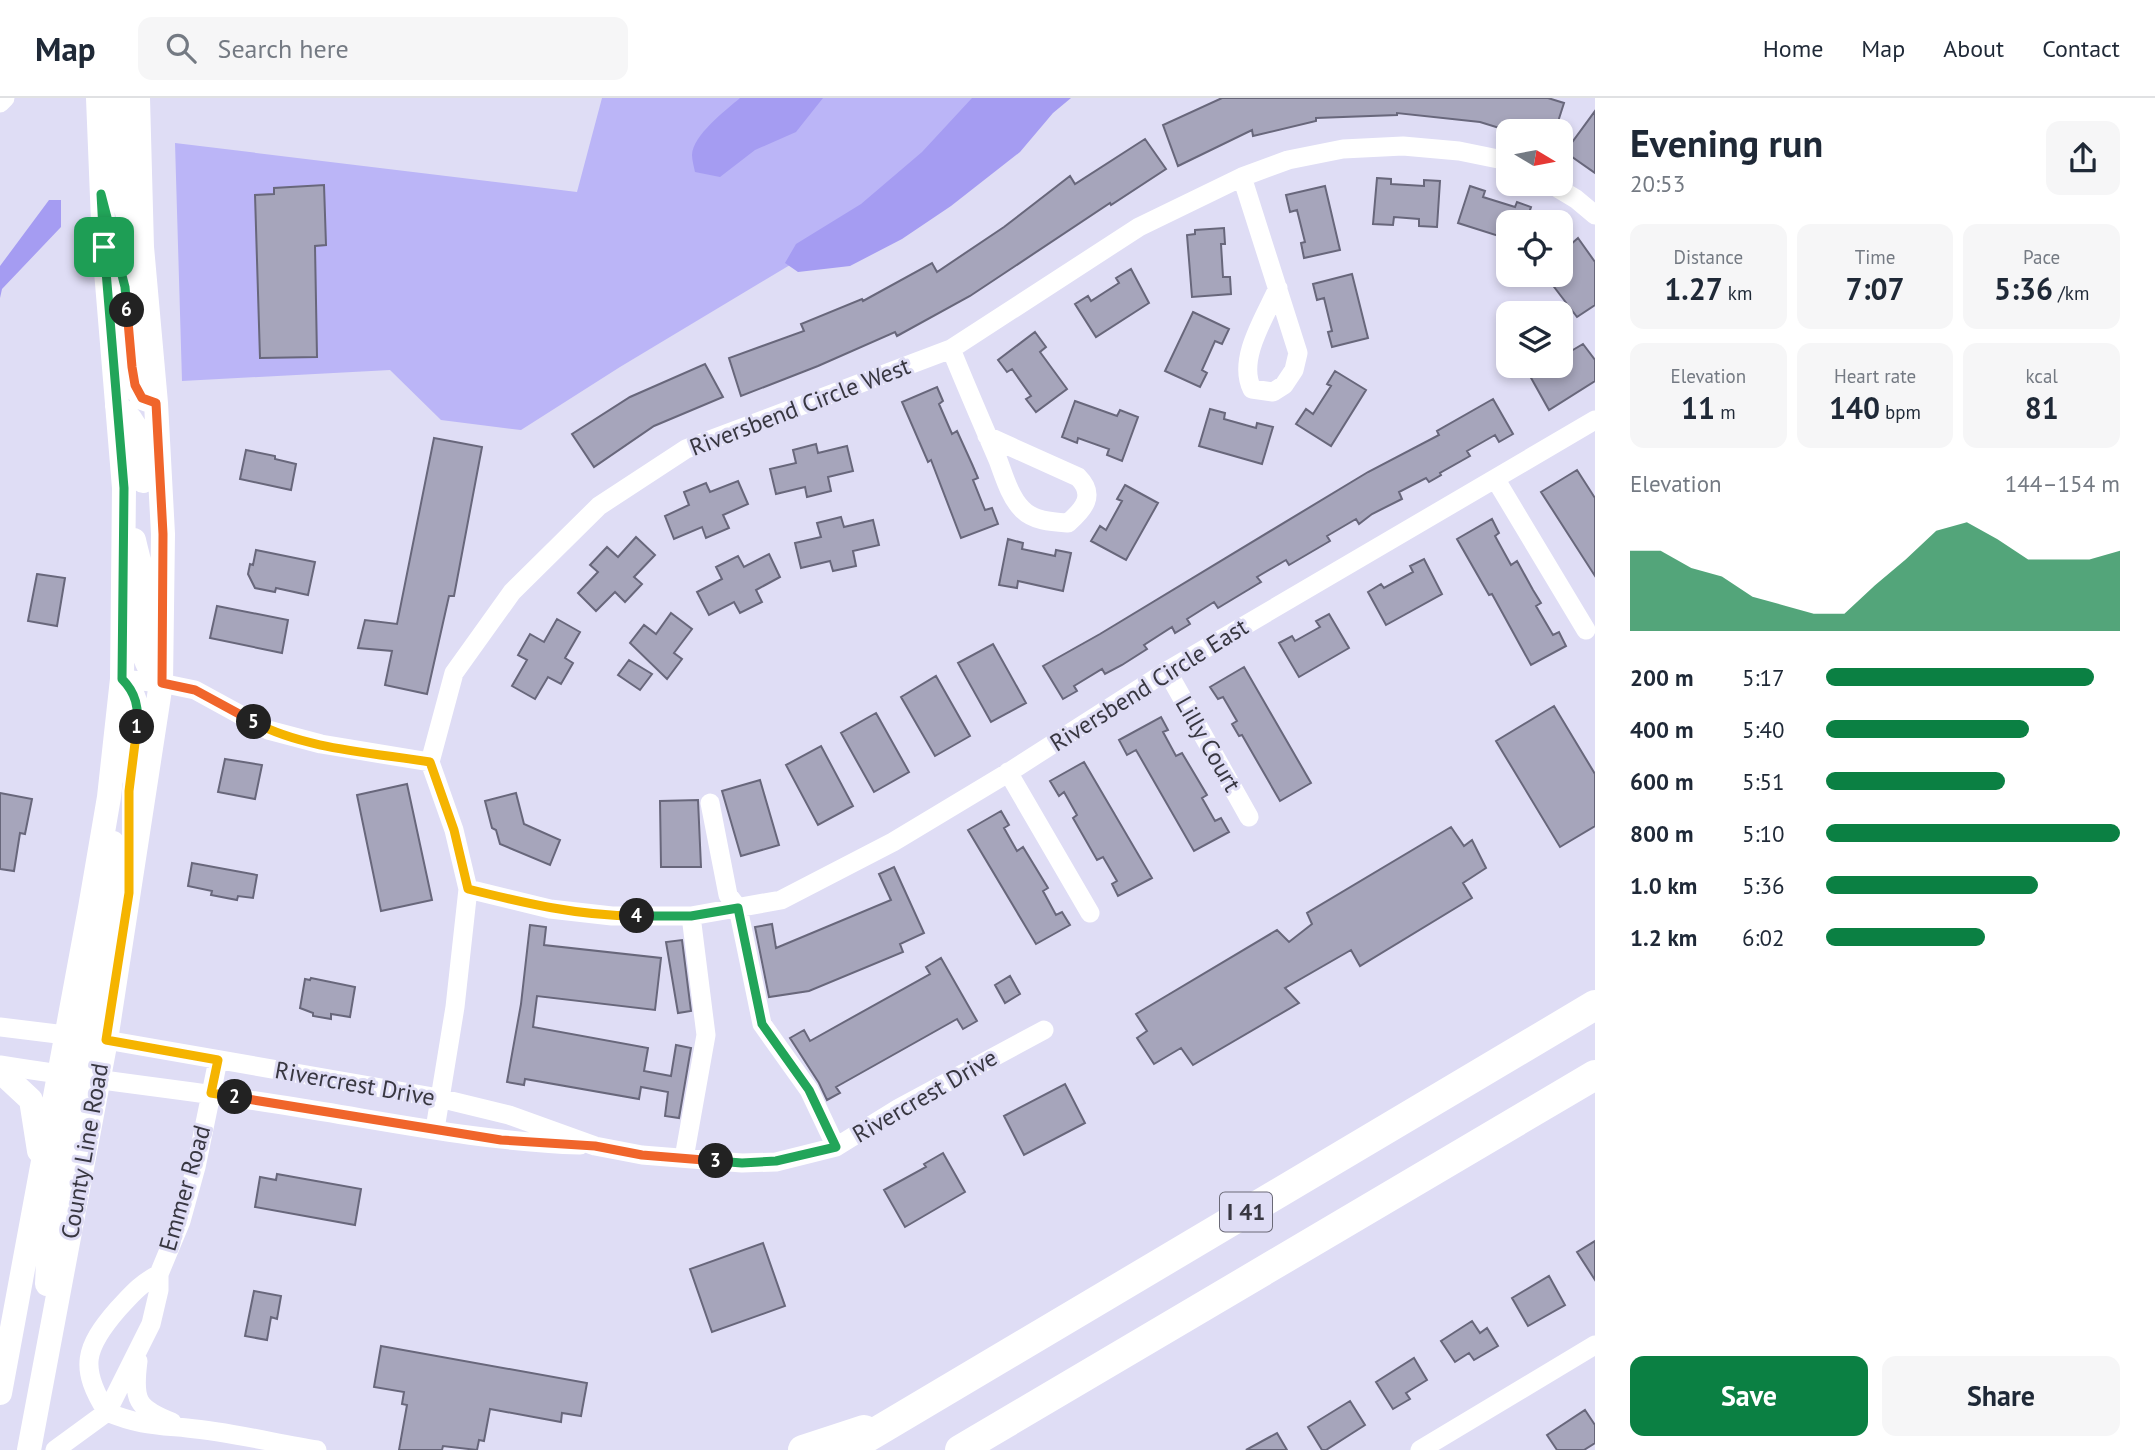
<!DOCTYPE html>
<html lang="en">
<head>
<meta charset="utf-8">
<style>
  body { margin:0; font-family:"PT Sans",sans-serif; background:#f6f6f7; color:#1f2937; height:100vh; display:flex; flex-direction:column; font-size:26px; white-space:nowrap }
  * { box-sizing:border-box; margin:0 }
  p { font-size:23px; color:#747a83 }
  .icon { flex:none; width:38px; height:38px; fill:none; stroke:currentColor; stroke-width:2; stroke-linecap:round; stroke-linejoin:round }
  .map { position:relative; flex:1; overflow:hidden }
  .side { display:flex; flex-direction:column; background:#fff; width:560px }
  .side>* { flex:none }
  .needle { width:46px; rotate:100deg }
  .controls { position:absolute; left:1496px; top:21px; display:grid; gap:14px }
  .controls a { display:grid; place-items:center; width:77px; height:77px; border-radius:14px; background:#fff; box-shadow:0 4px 10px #0003; font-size:35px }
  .pin { position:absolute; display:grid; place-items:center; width:60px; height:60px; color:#fff; margin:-30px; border-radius:14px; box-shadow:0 4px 10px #0006 }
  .km { position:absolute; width:35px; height:35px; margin:-18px; border-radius:50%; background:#222; color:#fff; font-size:19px; line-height:35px; text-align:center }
  .round { display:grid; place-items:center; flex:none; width:74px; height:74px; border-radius:14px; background:#f6f6f7 }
  .summary { display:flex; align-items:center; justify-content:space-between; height:119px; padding:0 35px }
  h1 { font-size:38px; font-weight:800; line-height:52px }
  .figures { display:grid; grid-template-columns:repeat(3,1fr); gap:10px; height:119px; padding:7px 35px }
  .figures div { display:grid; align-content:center; border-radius:14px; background:#f6f6f7; text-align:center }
  .figures b { font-size:30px; font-weight:800 }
  .figures small { font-size:19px; font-weight:400 }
  .figures p { font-size:19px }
  .chart { height:196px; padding:14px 35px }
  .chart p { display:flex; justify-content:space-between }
  .chart svg { width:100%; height:126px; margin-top:7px; fill:#0b8043; opacity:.7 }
  .primary-button { display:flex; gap:14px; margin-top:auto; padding:14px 35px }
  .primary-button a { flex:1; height:80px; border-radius:14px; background:#0b8043; color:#fff; font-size:28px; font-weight:800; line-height:80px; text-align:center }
  .primary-button a+a { background:#f6f6f7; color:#1f2937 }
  ul { padding:0 35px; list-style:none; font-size:23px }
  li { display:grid; grid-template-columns:112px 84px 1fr; align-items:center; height:52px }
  li i { height:18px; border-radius:9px; background:#0b8043 }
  header { display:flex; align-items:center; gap:42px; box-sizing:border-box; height:98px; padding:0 35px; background:#fff; border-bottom:2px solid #e0e1e3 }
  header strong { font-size:33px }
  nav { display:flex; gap:38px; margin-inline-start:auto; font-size:24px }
  .search { width:490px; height:63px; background:#f6f6f7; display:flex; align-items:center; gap:18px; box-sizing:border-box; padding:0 24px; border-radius:14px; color:#747a83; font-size:26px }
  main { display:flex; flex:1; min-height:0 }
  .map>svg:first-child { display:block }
  .green { fill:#bbb5f7 }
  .water { fill:#a59cf2 }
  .building { fill:#a6a5bb; stroke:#68677b; stroke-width:2 }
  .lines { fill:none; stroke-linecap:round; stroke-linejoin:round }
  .minor { stroke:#fff; stroke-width:19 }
  .major { stroke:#fff; stroke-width:24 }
  .highway { stroke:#fff; stroke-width:30 }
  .split-1-casing { stroke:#fff; stroke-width:14 }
  .split-2-casing { stroke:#fff; stroke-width:14 }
  .split-3-casing { stroke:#fff; stroke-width:14 }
  .split-4-casing { stroke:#fff; stroke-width:14 }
  .split-5-casing { stroke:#fff; stroke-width:14 }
  .split-6-casing { stroke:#fff; stroke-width:14 }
  .split-7-casing { stroke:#fff; stroke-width:14 }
  .split-1 { stroke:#22a559; stroke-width:9 }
  .split-2 { stroke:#f5b400; stroke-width:9 }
  .split-3 { stroke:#f0652b; stroke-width:9 }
  .split-4 { stroke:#22a559; stroke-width:9 }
  .split-5 { stroke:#f5b400; stroke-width:9 }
  .split-6 { stroke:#f0652b; stroke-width:9 }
  .split-7 { stroke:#22a559; stroke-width:9 }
  .labels { text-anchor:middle; stroke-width:6; stroke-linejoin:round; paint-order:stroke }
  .shield { fill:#dfddf5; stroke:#6a6977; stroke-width:2 }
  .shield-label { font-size:23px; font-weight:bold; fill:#383741 }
  .street-label { font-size:24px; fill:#383741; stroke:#dfddf5 }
</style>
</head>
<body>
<header>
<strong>Map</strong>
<div class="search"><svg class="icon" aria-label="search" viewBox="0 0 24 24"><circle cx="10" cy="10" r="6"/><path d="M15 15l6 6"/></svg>Search here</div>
<nav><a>Home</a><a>Map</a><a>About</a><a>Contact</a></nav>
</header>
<main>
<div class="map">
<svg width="1595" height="1352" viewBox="0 0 1595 1352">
  <rect width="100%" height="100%" fill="#dfddf5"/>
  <path class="green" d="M602,0H1015L850,131L620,269L521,332L441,322L390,272L182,283L175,45L577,94Z"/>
  <path class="water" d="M740,0H823L796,34L755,52L720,79L695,74C694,69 692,62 692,57C693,37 726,12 740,0Z
    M972,0H1071L1053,15L1020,54L951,108L902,141L850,168L798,174L785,165L796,146L861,106L922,54Z
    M49,102H61V129L2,191L0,200V168Z"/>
  <path class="building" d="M1222,0H1548L1564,5L1555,33H1509L1480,24L1397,15V17L1316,20V23L1253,38L1252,32L1178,68L1163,27Z
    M1595,13V75L1565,54Z
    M1145,41L1166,71L1111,107L1110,105L970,198L897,238L895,234L818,268L741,298L729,260L804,233L801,226L862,201L863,203L932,165L937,174L1004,129L1070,78L1075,86Z
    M1377,80L1391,81V86L1424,88V82L1440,83L1437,129L1419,128V121L1394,119L1393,127L1373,126Z
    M324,87L326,147L315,148L317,259L260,260L255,97L274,96V90Z
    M1325,88L1340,152L1304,160L1301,145L1305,144L1297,112L1290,114L1286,97Z
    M1470,88L1485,93L1483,99L1515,109L1517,104L1531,109L1526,124H1508V141L1458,125Z
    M1224,130L1225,146H1221L1223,179H1230L1231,196L1192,199L1187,137L1195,136V132Z
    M1578,140L1595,164V207L1577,219L1545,177H1561V155Z
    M1131,171L1149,205L1096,239L1075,206L1088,198L1091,203L1119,185L1116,180Z
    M1352,176L1368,240L1332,249L1328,234L1332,233L1324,200L1317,202L1313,186Z
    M1193,214L1229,231L1222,246L1215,243L1202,272L1207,275L1200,289L1165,273Z
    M1035,234L1046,249L1040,254L1067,291L1036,314L1026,301L1031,298L1012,271L1007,274L998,262Z
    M1583,246L1595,262V283L1549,312L1530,278L1546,268H1561V259Z
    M705,266L723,299L654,328L594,369L572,336L630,299Z
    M1335,273L1366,292L1331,348L1296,326L1306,311L1313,316L1331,288L1327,286Z
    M937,289L943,303L939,306L952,336L957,333L972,366L978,380L973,382L985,412L992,410L998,426L961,440L931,362L928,364L902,304Z
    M1493,301L1513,336L1499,344L1495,337L1467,353L1470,358L1440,375L1441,377L1429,384L1426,380L1399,394L1402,401L1372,416L1359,426L1356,421L1327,438L1330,443L1289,467L1286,462L1257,479L1261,484L1218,510L1214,504L1187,521L1190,526L1175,535L1172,529L1144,547L1147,551L1122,567L1105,576L1102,571L1074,588L1077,593L1063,601L1043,568L1100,536L1368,374L1439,337L1437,333Z
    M1075,303L1117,318L1120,312L1138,319L1122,363L1107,357L1109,351L1078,340L1077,345L1062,339Z
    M1210,311L1225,315L1224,321L1256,330L1257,325L1273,329L1262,366L1199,348Z
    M434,340L482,349L454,498H449L427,596L385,587L392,553L358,550L365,522L397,526Z
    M816,346L818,355L847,348L853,373L828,379L831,393L807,399L805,389L776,396L770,371L796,365L793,352Z
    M246,352L275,358V361L296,366L291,392L240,381Z
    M1577,372L1595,400V478L1541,394Z
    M738,383L748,406L723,417L729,430L706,440L702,429L674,441L665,418L689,407L684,394L706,385L710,394Z
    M1125,387L1158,405L1126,462L1091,443L1100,428L1106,432L1122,403L1117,401Z
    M841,419L844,429L873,422L879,447L853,453L856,468L833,473L830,463L801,470L795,445L821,439L817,425Z
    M1492,421L1499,435L1495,438L1511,467L1517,463L1533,492L1541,505L1536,508L1553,537L1559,534L1566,548L1531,567L1492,496L1489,497L1457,441Z
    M636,439L655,457L634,479L642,486L625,504L615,494L596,513L578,495L598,474L590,467L607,449L618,459Z
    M1008,441L1023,445L1022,451L1055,458L1056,452L1071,455L1063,493L1018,483L1017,490L999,487Z
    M256,452L315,464L308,497L276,490L275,494L255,490L248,476L250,466L253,467Z
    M769,456L780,479L756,492L762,504L740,515L734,504L709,517L697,494L722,481L716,469L738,458L744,469Z
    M1424,461L1442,496L1386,527L1368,494L1381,486L1384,490L1413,474L1410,468Z
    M37,476L65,480L57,528L28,523Z
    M217,508L288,522L282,555L210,540Z
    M671,515L692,531L674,555L682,561L667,581L630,545L644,527L656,536Z
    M1329,516L1349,550L1299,579L1279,545L1292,538L1295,543L1320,529L1316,523Z
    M557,521L580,534L565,560L573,565L561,586L548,579L535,601L512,588L527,562L518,557L530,536L544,544Z
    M993,546L1026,605L991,624L958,565Z
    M629,562L652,576L640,592L618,577Z
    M1244,569L1311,685L1280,703L1242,637L1239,638L1232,626L1237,623L1223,599L1218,601L1210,589Z
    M936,578L970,638L935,658L901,599Z
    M1554,608L1595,676V728L1560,749L1496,643Z
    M876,615L909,674L874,694L841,635Z
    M1161,619L1168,632L1163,634L1176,658L1182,655L1207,697L1202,700L1215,723L1221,720L1229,734L1194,753L1136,652L1127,657L1119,642Z
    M821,648L853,708L818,727L786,667Z
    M225,661L262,667L255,701L218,694Z
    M1084,664L1152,780L1118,798L1112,786L1117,783L1103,759L1097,762L1073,720L1077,717L1064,694L1059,698L1050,683Z
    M760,682L779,747L741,758L722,693Z
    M407,686L432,802L381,813L357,697Z
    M0,695L32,701L25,736L20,735L14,773L0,771Z
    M516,695L524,726L560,742L550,767L500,746L496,732L492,730L485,703Z
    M698,702L701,769H661L660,703Z
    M1001,713L1009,727L1004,730L1017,753L1023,749L1048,790L1043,793L1056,817L1062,814L1070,827L1036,846L968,732Z
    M1451,729L1464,748L1472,742L1486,770L1463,785L1472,800L1360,868L1351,852L1285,890L1299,905L1193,967L1181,950L1154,966L1137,940L1147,933L1136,916L1277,832L1289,844L1312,826L1307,815Z
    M192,765L257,777L253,800L238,798L237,802L211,797L212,793L188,788Z
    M894,769L924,835L900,846L903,854L809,893L769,899L755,829L772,826L776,850L891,802L879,776Z
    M530,827L546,829L544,847L661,860L655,912L537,898L533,929L648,950L644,973L671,978L676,947L691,950L679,1020L665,1018L668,994L641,989L639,1001L525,981L524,987L507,984L521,906Z
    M682,842L691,913L678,915L666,844Z
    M941,860L977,923L963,931L957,921L836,989L840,995L827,1002L819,985L790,940L804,932L810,943L930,876L926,869Z
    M1010,878L1020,896L1005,905L995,887Z
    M311,880L355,889L350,919L331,916V921L313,918V915L300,910L305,881L310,882Z
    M1065,986L1085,1025L1024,1057L1004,1018Z
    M943,1055L965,1094L905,1129L884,1092L926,1069L924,1066Z
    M277,1076L361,1091L355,1127L255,1109L260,1079L276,1082Z
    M1595,1143V1182L1577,1154Z
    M763,1145L785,1208L712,1234L690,1171Z
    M1549,1178L1565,1207L1528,1228L1512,1200Z
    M254,1193L281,1198L277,1221L271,1219L267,1242L245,1238Z
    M1472,1223L1480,1235L1487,1230L1498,1248L1474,1262L1469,1255L1455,1264L1441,1243Z
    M381,1248L587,1285L581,1318L562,1315L561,1324L490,1311L484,1343L479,1342L477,1352L443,1348L442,1352H399L407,1307L402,1306L404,1294L374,1289Z
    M1414,1260L1427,1282L1406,1295L1410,1301L1393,1311L1376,1284Z
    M1350,1303L1365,1327L1326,1352H1322L1308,1329Z
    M1585,1312L1595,1327V1345L1584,1352H1557L1547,1337Z
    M1277,1335L1287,1352H1246Z"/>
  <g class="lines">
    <path class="minor" d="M0,5L5,0
      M1508,63L1459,53L1403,48L1343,51L1288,62L1242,79L1139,129L951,251L686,351L599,408L512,494L454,575L430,664L454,732L468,791L550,811L612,818H691L781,802L893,744L1006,676L1167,573L1595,322
      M1242,79L1298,255L1294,272L1284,287L1273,294L1252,291C1237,261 1265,219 1278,190
      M1551,86L1576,101L1595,117
      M951,251C966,288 982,325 998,362C1004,378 1010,399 1022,411C1033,423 1052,424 1068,425C1084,411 1096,397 1078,379L987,338
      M1496,382L1586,532
      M1167,573L1249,719
      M122,581L161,585L195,592L268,632L321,646L430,664
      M1008,674L1090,815
      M710,705L728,797L738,810L762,926L809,992L836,1049
      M0,929L106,942L439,1000L509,1017L595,1048L642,1057L742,1065L776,1064L836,1049L899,1010L1044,932
      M0,967C98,983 197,993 295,1009C390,1024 484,1044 580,1047
      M435,1031L455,909L468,791
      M684,1060L706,937L691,818
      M138,1263C133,1302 136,1310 172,1324
      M107,1314C138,1327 156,1327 187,1330C231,1334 274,1345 317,1352
      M107,1314C79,1270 84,1250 118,1211C133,1195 139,1187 159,1176
      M55,1352L107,1314L151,1226L159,1192V1176L181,1123L196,1069L218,962
      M1420,1352L1595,1247"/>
    <path class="major" d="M119,0L121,90L131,130
      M116,155L125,189L135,287L142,300L156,305
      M117,308C145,329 141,351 143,383
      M134,442C137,456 142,471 143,486C144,523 132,556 161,585
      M122,581C147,606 135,644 131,676
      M0,973L31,1002L39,1053
      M94,974L89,961L86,940L111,793L113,745
      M47,1186C48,1168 48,1149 51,1132C60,1074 86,1002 70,945
      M0,1295L90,810L109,699L122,581L124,390L104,149L98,0
      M29,1352L106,942L161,585L163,436L156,305L142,149L138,0"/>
    <path class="highway" d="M803,1352L864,1332
      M846,1352L1595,907
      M960,1352L1595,977"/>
  </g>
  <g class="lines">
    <g class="split-1-casing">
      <path id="split-1" d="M104,149L124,390L122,581C136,595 139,610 137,629"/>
    </g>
    <g class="split-2-casing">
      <path id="split-2" d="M137,629L129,693V795L106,942L218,962L211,995L235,999"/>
    </g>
    <g class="split-3-casing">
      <path id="split-3" d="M235,999L501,1042L595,1048L642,1057L716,1063"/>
    </g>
    <g class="split-4-casing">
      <path id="split-4" d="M637,818H691L738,810L762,926L809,992L836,1049L776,1063L742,1065L716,1063"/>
    </g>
    <g class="split-5-casing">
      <path id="split-5" d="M254,624C303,651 375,655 430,664L454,732L468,791C524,805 579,818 637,818"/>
    </g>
    <g class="split-6-casing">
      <path id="split-6" d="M127,212L132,269L135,287L142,300L156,305L163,436L162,585L195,592L254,624"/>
    </g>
    <g class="split-7-casing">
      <path id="split-7" d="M104,149L101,96L125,189L127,212"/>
    </g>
    <use href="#split-1" class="split-1"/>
    <use href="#split-2" class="split-2"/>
    <use href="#split-3" class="split-3"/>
    <use href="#split-4" class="split-4"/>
    <use href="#split-5" class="split-5"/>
    <use href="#split-6" class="split-6"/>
    <use href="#split-7" class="split-7"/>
  </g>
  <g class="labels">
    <rect class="shield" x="1220" y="1094.5" width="52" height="39" rx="5"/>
    <g class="shield-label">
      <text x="1246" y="1122">I 41</text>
    </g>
    <g class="street-label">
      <text transform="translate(800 309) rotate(-21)" y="8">Riversbend Circle West</text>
      <text transform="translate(1149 587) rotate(-32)" y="8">Riversbend Circle East</text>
      <text transform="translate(1208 646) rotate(60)" y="8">Lilly Court</text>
      <text transform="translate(355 986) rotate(10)" y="8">Rivercrest Drive</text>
      <text transform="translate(925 998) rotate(-30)" y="8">Rivercrest Drive</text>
      <text transform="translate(85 1053) rotate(-80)" y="8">County Line Road</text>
      <text transform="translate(185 1090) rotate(-74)" y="8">Emmer Road</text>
    </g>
  </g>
</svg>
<div class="controls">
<a><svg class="needle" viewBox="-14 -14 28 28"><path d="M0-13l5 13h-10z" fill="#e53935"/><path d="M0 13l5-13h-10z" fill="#747a83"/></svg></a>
<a><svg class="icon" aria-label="locate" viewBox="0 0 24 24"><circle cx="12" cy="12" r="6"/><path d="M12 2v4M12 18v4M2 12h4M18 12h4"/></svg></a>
<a><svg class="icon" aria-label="layers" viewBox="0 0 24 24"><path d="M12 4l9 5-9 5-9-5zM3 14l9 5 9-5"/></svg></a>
</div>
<div class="pin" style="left:104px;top:149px;background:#1e9e55"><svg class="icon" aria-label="arrive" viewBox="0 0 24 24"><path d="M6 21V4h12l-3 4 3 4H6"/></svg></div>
<b class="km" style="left:137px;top:629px">1</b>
<b class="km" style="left:235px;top:999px">2</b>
<b class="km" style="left:716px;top:1063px">3</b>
<b class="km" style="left:637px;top:818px">4</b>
<b class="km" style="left:254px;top:624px">5</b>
<b class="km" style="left:127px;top:212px">6</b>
</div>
<section class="side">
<div class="summary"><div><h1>Evening run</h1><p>20:53</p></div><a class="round"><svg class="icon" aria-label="share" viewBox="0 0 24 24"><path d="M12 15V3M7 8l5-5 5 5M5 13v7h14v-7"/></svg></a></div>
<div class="figures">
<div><p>Distance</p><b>1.27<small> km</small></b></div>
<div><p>Time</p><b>7:07</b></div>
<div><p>Pace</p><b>5:36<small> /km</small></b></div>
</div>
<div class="figures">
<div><p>Elevation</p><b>11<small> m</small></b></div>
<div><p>Heart rate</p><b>140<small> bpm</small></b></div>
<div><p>kcal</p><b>81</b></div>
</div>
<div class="chart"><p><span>Elevation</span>144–154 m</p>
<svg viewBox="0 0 160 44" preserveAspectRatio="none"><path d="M0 44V16L10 16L20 22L30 25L40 32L50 35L60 38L70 38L80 28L90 19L100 9L110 6L120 12L130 19L140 19L150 19L160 16V44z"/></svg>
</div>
<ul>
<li><b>200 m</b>5:17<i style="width:91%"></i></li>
<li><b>400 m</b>5:40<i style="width:69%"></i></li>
<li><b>600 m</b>5:51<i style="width:61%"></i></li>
<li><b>800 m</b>5:10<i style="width:100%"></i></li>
<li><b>1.0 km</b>5:36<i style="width:72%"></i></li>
<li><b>1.2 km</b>6:02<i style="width:54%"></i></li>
</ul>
<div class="primary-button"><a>Save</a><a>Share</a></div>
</section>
</main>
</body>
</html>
